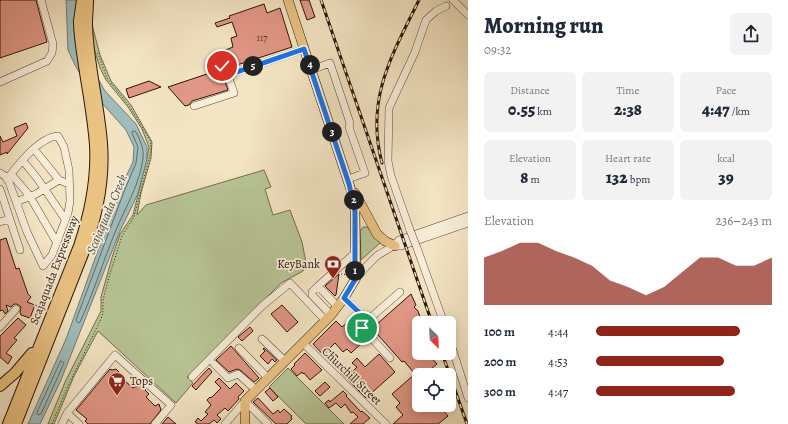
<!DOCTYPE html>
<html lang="en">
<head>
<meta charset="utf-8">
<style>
  body { margin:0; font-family:Alegreya,serif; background:#f2f2f3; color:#1f2937; height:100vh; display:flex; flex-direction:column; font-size:15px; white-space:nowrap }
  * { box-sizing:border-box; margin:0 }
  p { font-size:13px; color:#747a83 }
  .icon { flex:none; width:22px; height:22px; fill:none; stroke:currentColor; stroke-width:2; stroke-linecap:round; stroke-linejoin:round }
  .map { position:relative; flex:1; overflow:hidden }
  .panel { display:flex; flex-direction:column; background:#fff; width:320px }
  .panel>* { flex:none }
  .needle { width:26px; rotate:156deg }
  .fabs { position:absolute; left:412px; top:316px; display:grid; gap:8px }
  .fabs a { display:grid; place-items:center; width:44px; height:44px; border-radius:6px; background:#fff; box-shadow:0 2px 10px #0003; font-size:20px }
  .pin { position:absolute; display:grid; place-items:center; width:34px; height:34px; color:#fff; margin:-17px; border:2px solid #fff; border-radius:50%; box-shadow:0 1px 4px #0007 }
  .km { position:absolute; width:20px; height:20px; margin:-10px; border-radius:50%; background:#222; color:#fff; font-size:11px; line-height:20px; text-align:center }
  .round { display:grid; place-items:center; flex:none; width:42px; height:42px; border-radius:6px; background:#f2f2f3 }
  .overview { display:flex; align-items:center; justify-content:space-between; height:68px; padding:0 16px }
  h1 { font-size:22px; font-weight:800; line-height:30px }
  .stats { display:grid; grid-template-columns:repeat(3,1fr); gap:6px; height:68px; padding:4px 16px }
  .stats div { display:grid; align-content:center; border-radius:6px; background:#f2f2f3; text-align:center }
  .stats b { font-size:17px; font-weight:800 }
  .stats small { font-size:11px; font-weight:400 }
  .stats p { font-size:11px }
  .chart { height:112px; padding:8px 16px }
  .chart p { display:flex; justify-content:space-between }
  .chart svg { width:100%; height:72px; margin-top:4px; fill:#8f2418; opacity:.7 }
  ul { padding:0 16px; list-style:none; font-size:13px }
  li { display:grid; grid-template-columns:64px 48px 1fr; align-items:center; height:30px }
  li i { height:10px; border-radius:5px; background:#8f2418 }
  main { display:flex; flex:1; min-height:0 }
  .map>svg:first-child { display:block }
  .green { fill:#b8c596; stroke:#726d4f }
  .water { fill:#9ebdbc; stroke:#717a74 }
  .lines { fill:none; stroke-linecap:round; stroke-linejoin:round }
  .shore { stroke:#666962; stroke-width:1 }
  .building { fill:#e19785; stroke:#2d1508 }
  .minor-casing { stroke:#5e4937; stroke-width:8 }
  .major-casing { stroke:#2d1508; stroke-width:10 }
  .highway-casing { stroke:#2d1508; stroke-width:12 }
  .path { stroke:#2d1508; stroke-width:1; stroke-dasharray:1 2; stroke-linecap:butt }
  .minor { stroke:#f7edd8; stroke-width:7 }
  .major { stroke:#eac282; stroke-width:9 }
  .highway { stroke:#eac282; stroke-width:10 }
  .rail-casing { stroke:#2d1508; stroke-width:3 }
  .rail { stroke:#f7edd8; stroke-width:1.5; stroke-dasharray:4.5; stroke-linecap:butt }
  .minor-bridge-casing { stroke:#5e4937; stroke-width:8; stroke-linecap:butt }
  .minor-bridge { stroke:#f7edd8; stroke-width:7 }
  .route-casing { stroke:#fff; stroke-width:8 }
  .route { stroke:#1a73e8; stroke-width:5 }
  .labels { text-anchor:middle; stroke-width:3.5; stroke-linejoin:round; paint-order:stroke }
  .number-label { font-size:10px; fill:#5a3627 }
  .poi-label { font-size:12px; fill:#2d1508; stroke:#f7edd8; text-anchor:end }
  .street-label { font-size:12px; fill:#2d1508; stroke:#f7edd8 }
  .water-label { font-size:13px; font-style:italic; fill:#555047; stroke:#f7edd8 }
</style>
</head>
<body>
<main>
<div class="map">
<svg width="468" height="424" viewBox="0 0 468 424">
  <rect width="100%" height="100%" fill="#f3e4c3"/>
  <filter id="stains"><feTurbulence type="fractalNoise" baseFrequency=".005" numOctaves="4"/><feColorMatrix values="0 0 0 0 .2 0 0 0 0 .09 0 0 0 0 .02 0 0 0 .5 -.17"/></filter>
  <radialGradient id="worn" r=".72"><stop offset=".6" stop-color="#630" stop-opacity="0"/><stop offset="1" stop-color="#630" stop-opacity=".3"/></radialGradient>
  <path class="green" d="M90,17L100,55L111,81L131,105L152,142L151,158L141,193L137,215L146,205L264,170L271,187L265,189L273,215L290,210L302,242L306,263L303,271L281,283L187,377L193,383L176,403L98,331L74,376L54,424H48L65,382L101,311V297L113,254L120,234L133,215L147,158L149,147L142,129L128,107L106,80L100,68L90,35Z
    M363,227H367L380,243L361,260L360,231Z
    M288,368L344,424H306L269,387Z"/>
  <path class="water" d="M66,0H79L88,61L105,91L136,124L147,147V159L138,193L134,202L120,231L61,380L40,424H28L66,339L121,187L133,162L134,147L126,130L102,103L93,96L75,65L68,50Z"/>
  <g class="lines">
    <path class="shore" d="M133,131L136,132C140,140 144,148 143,158C140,184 126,206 116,230C103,261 94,292 80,322L78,323L76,320L125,189L136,163L138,147L132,133Z
      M61,361L64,363L41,414L38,415L37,413Z"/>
  </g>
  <path class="building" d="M0,0H36L47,42L0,58Z
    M300,0H309L315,17L307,20Z
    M264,4L267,13L280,8L292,47L237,65L233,68L227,62L223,51L233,47L231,38L237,36L232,22L217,27L215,23L230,18L229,16Z
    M219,70L221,71L228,90L192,101L189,105L185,106L168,87Z
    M149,81L161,87L129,98L126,89Z
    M26,123L28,128L7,154V152L0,155V136L3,142L17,136L14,128Z
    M6,238L16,269L19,268L28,294L31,297L27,302L35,305L30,318L21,315L20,312L21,307L17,304H14L11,307L6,305L8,311L5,314L3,310L0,311V240Z
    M339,274L336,295L335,296L325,286Z
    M411,294L416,305L414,307L418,311L422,323H419V335L414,339L419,344V353H427L437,364L424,375H419V405H438L448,416L438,424H393L403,415L396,407L400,403L392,394L415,374L404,361L402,362L370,326L374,321L377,324Z
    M282,305L298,322L287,332L271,314Z
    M18,318L26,325L14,338L17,340L6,353L12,357L8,364L0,357V336Z
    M336,321L342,327L347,323L364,341L351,353L347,349L343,352L335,343L330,348L338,357L331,363L313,344Z
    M250,327L253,331L242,341L238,337Z
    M231,346L259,378L254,382L240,370L237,369L229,372L216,360Z
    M264,348L277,360L275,362L272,359L268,364L260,356L265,351L263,349Z
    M305,353L322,370L310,380L304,373L303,374L302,372L297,376L291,369L295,365L294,364Z
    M379,354L395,372L366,398L341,373L348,367L352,372L357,367L352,363L357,358L365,367Z
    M209,368L212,372L196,390L192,386Z
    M110,369L112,370L116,369L119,372L117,374L133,388L140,384L146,389L145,390L149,394L146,397L155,406L159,404L161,410L150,424H88L85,421L87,419L76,410Z
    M219,378L230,389L236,383L244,391L238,397L239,399L228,411L225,408L217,415L221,419L217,423L214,420L209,424H198L195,422L198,418L201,421L208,414L205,412L211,405L207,400L210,397L211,398L221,388L215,382Z
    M325,382L330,387L320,396L315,391Z
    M270,388L278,397L273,401L265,392Z
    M343,391L347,395L346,396L361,412L362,411L370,418L363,424H350L358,417L353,412L351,413L345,404L341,408L336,403L329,408L325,403L329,400L330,402Z
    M258,398L273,414L278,410L280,413L284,409L292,416L291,417L292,419L287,424H276L253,402Z
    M168,417L176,424H162Z"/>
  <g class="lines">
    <g class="minor-casing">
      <path id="minor" d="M453,0L468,15
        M311,70L330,63L350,123L349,127L365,173L348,179
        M228,75L304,49
        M0,82L47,61L52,53L53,44L41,0
        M194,106L234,93L225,67L222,66
        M34,149L59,180L69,184
        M23,161L37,178L65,219
        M0,173L5,176L9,182L27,232L43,266L52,255L68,213L70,201L69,170L64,147L58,136C39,137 18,165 7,179
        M11,174L29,195L57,243
        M0,189L20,250
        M16,202L36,194L59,180
        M0,222L10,219
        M410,230L391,176L388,161L389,108L415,52L426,20L436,11L446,6
        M395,246H401L468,223
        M417,248L444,323
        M356,278C363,270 370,262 378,255C386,250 394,247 399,240L468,216
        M318,286L312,292V295L331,315
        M344,298L366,319H369L400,292
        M338,307L318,286L355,253
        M366,319L367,322L362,327L363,329L390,358
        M0,327L16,309
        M449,338L468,398
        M262,339L285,361
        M304,344L386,424
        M239,348L268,378
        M214,364L228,378L238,374L256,390
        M192,377L262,306L290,283L326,321
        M67,413L115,355L171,405L155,424
        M62,424L67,413L79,424
        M225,424L245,401L268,424"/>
    </g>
    <g class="major-casing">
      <path id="major" d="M355,193L377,234L385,241L395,246
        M245,424V401L331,315L344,298L356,278L355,211L353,196L288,0"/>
    </g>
    <g class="highway-casing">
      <path id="highway" d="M0,386L15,373L32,353
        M8,424L79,246C90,213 97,180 95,145C93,118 88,92 84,66C82,52 79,36 79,21C80,14 81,7 82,0
        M16,424L83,254C97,218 105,182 102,143C99,104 88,64 87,25C87,16 88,8 88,0"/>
    </g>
    <path class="path" d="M341,274L350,275
      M52,424L68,386L101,319L103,313V300L109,277L122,236L134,217L151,151V145L150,140L130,107L107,78L97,51"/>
    <use href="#minor" class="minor"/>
    <use href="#major" class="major"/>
    <use href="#highway" class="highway"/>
    <g class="rail-casing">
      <path id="rail" d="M321,0L432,323
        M382,163C365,99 392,55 419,0
        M442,353L467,424"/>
    </g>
    <use href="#rail" class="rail"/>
    <g class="minor-bridge-casing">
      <path id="minor-bridge" d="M410,230L417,248"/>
    </g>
    <use href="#minor-bridge" class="minor-bridge"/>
  </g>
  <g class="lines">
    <g class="route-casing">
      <path id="route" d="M222,66L225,67L228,75L304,49L349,184L355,211V264L356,278L344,298L366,319L367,322L362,328"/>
    </g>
    <use href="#route" class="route"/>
  </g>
  <defs>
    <g id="bank-pin" transform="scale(0.9)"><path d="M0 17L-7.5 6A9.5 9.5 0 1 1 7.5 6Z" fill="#8f2418" stroke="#f7edd8"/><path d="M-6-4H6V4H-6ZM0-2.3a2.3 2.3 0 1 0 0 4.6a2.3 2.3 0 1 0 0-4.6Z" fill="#fff"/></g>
    <g id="supermarket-pin" transform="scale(0.9)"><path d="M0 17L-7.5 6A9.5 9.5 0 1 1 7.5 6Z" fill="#8f2418" stroke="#f7edd8"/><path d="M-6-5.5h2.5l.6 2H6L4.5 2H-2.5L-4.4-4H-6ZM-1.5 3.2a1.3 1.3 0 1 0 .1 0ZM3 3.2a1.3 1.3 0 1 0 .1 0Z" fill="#fff"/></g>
  </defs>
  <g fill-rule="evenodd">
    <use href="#bank-pin" x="333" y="264"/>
    <use href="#supermarket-pin" x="117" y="381"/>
  </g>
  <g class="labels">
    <g class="number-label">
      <text x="262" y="41">117</text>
    </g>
    <g class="poi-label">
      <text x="320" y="268">KeyBank</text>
      <text x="130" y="385" text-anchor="start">Tops</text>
    </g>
    <g class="street-label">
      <text transform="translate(54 270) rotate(-69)" y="4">Scajaquada Expressway</text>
      <text transform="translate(352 376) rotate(44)" y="4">Churchill Street</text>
    </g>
    <g class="water-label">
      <text transform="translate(106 214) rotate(-67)" y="5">Scajaquada Creek</text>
    </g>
  </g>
  <rect width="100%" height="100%" filter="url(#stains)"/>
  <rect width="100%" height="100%" fill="url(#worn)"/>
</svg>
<div class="fabs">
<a><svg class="needle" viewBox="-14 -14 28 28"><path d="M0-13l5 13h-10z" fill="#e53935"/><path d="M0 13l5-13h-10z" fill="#747a83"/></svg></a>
<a><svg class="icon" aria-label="locate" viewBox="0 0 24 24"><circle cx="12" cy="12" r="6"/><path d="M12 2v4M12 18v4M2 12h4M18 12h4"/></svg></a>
</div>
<div class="pin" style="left:362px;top:328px;background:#1e9e55"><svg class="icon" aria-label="arrive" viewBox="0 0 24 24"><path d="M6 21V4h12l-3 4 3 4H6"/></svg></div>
<div class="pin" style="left:222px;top:66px;background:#d93025"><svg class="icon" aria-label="check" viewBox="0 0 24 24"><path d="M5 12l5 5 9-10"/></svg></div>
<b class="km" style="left:355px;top:271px">1</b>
<b class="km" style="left:354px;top:200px">2</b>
<b class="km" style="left:332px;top:132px">3</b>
<b class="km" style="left:310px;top:65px">4</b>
<b class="km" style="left:253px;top:66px">5</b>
</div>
<section class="panel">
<div class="overview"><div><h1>Morning run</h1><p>09:32</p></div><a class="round"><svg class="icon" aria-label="share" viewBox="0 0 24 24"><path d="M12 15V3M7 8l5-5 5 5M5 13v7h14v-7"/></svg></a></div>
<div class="stats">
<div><p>Distance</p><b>0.55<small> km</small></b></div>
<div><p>Time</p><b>2:38</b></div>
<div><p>Pace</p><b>4:47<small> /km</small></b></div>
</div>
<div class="stats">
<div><p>Elevation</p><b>8<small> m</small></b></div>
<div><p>Heart rate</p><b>132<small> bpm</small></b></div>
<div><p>kcal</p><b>39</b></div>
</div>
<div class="chart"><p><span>Elevation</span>236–243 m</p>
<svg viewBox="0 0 160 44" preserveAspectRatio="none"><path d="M0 44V15L10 11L20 6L30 6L40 11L50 15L60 20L70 29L80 33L90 38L100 33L110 24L120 15L130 15L140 20L150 20L160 15V44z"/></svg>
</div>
<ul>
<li><b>100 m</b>4:44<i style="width:82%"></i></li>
<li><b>200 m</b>4:53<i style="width:73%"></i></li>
<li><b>300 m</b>4:47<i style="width:79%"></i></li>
</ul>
</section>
</main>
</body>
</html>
